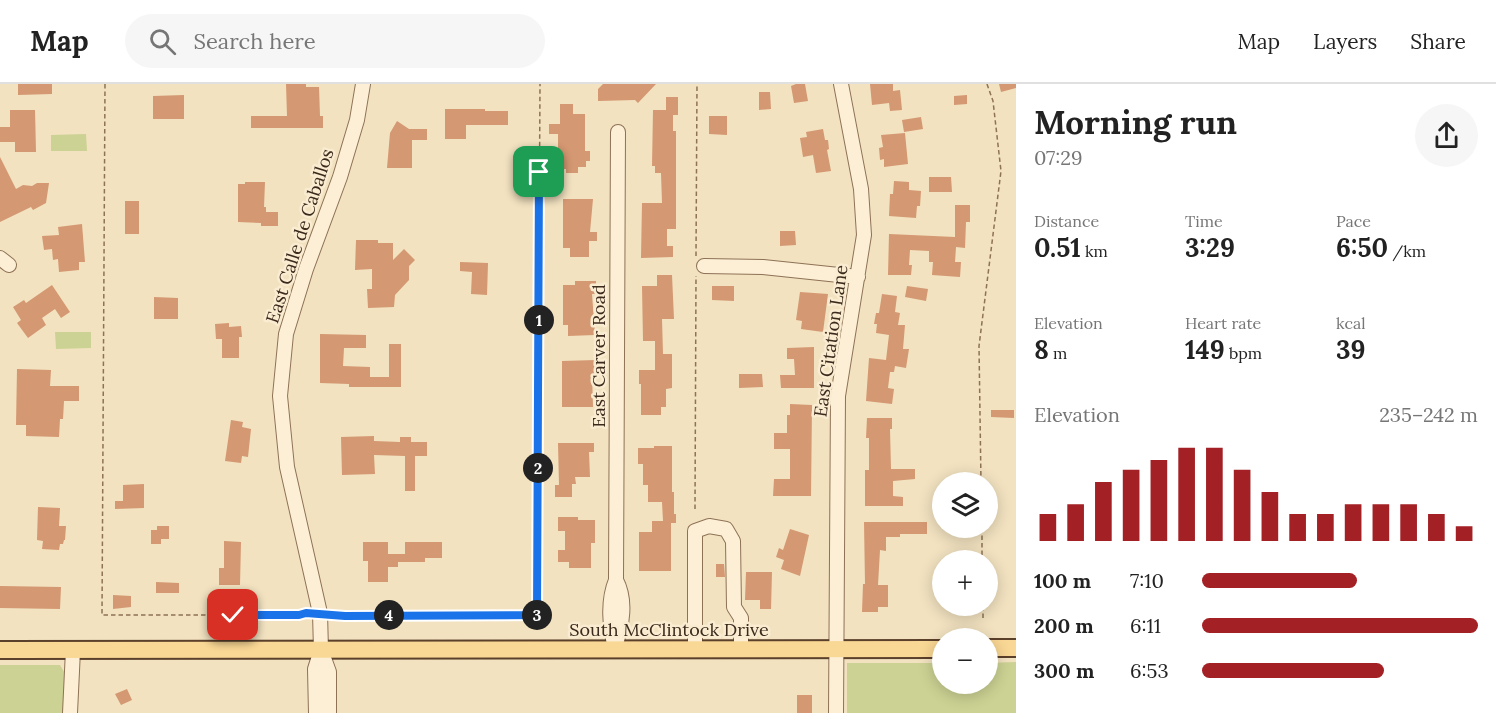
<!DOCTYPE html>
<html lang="en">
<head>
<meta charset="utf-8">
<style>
  body { margin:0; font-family:Lora,serif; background:#f6f6f6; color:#222; height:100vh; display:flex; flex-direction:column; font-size:22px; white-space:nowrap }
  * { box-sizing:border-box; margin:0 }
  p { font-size:20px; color:#767676 }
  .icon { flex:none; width:33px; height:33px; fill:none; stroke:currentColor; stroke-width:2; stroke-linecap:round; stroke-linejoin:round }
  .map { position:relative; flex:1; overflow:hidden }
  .sheet { display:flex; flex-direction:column; background:#fff; width:480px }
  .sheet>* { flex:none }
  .fabs { position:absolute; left:932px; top:388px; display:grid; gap:12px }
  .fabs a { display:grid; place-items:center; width:66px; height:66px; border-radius:50%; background:#fff; box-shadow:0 3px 15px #0003; font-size:30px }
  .pin { position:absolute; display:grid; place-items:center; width:51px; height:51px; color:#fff; margin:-26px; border-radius:12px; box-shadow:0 3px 9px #0006 }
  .km { position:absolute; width:30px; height:30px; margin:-15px; border-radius:50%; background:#222; color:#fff; font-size:16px; line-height:30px; text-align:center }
  .round { display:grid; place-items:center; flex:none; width:63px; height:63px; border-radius:32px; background:#f6f6f6 }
  .overview { display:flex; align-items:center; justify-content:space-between; height:102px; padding:0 18px }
  h1 { font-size:33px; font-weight:700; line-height:45px }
  .metrics { display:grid; grid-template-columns:repeat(3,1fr); gap:9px; height:102px; padding:6px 18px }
  .metrics div { display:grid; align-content:center }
  .metrics b { font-size:26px; font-weight:700 }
  .metrics small { font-size:16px; font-weight:400 }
  .metrics p { font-size:16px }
  .chart { height:168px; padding:12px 18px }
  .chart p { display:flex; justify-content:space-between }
  .chart svg { width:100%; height:108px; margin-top:6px; stroke:#a32024; stroke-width:6 }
  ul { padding:0 18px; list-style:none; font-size:20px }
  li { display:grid; grid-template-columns:96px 72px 1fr; align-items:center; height:45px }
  li i { height:15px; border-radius:8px; background:#a32024 }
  header { display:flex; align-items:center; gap:36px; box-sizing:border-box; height:84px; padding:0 30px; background:#fff; border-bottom:2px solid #e0e0e0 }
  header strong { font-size:28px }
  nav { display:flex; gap:33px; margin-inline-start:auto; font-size:21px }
  .search { width:420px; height:54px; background:#f6f6f6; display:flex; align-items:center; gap:15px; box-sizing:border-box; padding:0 21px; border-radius:33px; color:#767676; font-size:22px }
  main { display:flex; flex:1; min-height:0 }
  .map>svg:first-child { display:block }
  .green { fill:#ccd293 }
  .building { fill:#d49872 }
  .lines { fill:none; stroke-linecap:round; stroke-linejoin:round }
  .minor-casing { stroke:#8e7256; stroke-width:16 }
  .major-casing { stroke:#5b402b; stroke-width:20 }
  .path { stroke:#8e7256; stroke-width:1.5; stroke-dasharray:4.5 3; stroke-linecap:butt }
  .minor { stroke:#fcefd5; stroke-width:14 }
  .major { stroke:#f9d794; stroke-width:16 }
  .route-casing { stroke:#fff; stroke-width:12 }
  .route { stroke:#1a73e8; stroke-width:8 }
  .labels { text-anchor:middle; stroke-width:5; stroke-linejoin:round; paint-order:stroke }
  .street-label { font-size:18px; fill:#3c2a1c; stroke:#f9ecd1 }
</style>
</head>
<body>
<header>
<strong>Map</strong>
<div class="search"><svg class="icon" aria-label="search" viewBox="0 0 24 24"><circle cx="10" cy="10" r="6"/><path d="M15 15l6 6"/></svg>Search here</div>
<nav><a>Map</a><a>Layers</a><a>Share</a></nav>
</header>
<main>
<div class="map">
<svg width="1016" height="629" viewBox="0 0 1016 629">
  <rect width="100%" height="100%" fill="#f2e2c0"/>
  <path class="green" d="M86,50L87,67H51V51Z
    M55,248H91V264L56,265Z
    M1016,578V629H847V579H942V600H987V579Z
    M0,581H60L66,591L63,629H0Z"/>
  <path class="building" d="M18,0H52V10L18,11Z
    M286,0H306V3H319L320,32H323V44H251V32H287Z
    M603,0H656L638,19L635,16L598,17V5Z
    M796,0H805L808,17L794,19L791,2Z
    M870,0H893V7L900,6L902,26L890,27L889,19L872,21Z
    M999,0H1016V4L1001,8Z
    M759,8H770L771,25L759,26Z
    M184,11V35H153V12Z
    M967,11V20L954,21V12Z
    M666,13H678V31H673V47H676V145H667V162H673V173L641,174L642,119H662L661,89H655V82H652L653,26H666Z
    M560,20H573V30H585V67H590V77H586V83H578V89H566V85H558V50H549V40H560Z
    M445,25H485V27H508V41H466V55H445Z
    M10,26H35L36,68H15V58H0V43H10Z
    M709,32H727V51L709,50Z
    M921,33L923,45L904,48L902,36Z
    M397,37L409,45H427V56H412V84H387L390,49Z
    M823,45L825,56H828L829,65L827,66L831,87L816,89L813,71L803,73L800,54L807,53L806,48Z
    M905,49L908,80L884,83V75L880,76L879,64L883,63L881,51Z
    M0,73L16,105L23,101L32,102L37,99H49L46,119L33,126L31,123L0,138Z
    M929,93H951L952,108H929Z
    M894,97L909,98V106L921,107L920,122H917L916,134L889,132L890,110H893Z
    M245,98H265L264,123H266V128H278V142H261V139L238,138V100H245Z
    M563,115H593L590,148H597V157H589V173H570V164H563Z
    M125,117H139V150H125Z
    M955,121H970V138H966L965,164L956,163L955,178H961L960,193L932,191L933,178H929V167L910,166L909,181H912L911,191H888L889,150L955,153Z
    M82,140L85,178H79V186L59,188L58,175L53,176L52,165L44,166L42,152L59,151L58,143Z
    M780,147H795L796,161L780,162Z
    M356,156H378V159H393V176L404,165L415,176L409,182V196L395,211L394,223L368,224L367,205H372V185L355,186Z
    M460,178L488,179L487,211L471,210L472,188L460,187Z
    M657,191H672L674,235H662L663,270H672V304L666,305V323H661V331H641V300H639V286H655V257H643L642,202H657Z
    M575,197H596V210H592L595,251L568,252V241H563V201H575Z
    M52,201L70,228L61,234L55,225L42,234L46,241L28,254L17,239L21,236L13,223L24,216L26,219Z
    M712,202H734V217L712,216Z
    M907,202L928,205L926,217L905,213Z
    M800,208L828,210L823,248L801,245L802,237L796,236Z
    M882,210L897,212L895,228L900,229L898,241H905L903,265H909L906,284L895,282L894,288H890L888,304L894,305L892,320L866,317L869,274L886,276L889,251L876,249L877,240H874L876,229H879Z
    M154,213L178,214V235H154Z
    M229,239V243L241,242L242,253H239V274H222V255H216L215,240Z
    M320,250L366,251V264H344L343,282L370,283V293H389V260H401V303H349V300L320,299Z
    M814,263V304H781L780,291H795L794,275H787V264Z
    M596,276V291H592L593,323H562V277Z
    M17,285L51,286L50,302H79V317H64L63,335H60L59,353L26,352V341H16Z
    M739,290H762L763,303L739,304Z
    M790,320L812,321L811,412H773L774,395H790V365H774V349H787V331H790Z
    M991,326H1014V334L991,333Z
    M867,334H892V345H890L891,385H915V395L893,397V412L903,413V422H865V386H869V354H866Z
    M231,336L243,338L242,343L251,345L248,373L242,372L241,379L225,377Z
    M374,352V357L400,358V353H411V358H427V372H415V407H405V372L374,371L375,390L342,391L341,353Z
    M558,359H594V368H589L590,393H575L576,400H572V413H555V401H559Z
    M654,362H672V408H674V430H676V439H671V487H639V448H652V437H663L662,418H648V401H643V380H638V364H654Z
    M144,400V424L115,425V417H123V401Z
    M38,423L60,424L59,442H66L65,456H64L63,460H60L59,466L42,465L43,457L37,456Z
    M558,433H578V436H595V459H591V484H569V478H558V466H565V447H558Z
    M864,438H927V450H900V453H886V467L880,466L878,501H888V523H878V528H862L863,500H865Z
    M157,442H169V455H161V460H151V446H157Z
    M790,445L809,451L800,492L781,485L784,476L776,473L779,464L783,466Z
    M224,457L241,458L240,501H219V484H224Z
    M363,458H388V470H405V458H442V474H425V478H398V483H388V498H368V477H363Z
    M716,480H724L725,493H716Z
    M746,488H772L771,525H760V516H745Z
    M156,498L179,499V509H156Z
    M0,502L61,503L60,525L0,524Z
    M113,511L131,512V523L113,525Z
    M127,605L132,616L121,621L115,610Z
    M797,611H812V629H797Z"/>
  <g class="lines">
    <g class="minor-casing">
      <path id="minor" d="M0,174L9,181
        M704,182L763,183L858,193
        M615,563C622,541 627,517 616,496
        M615,565C610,542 607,518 616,496L618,48
        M695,565V447L709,442L726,445L733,457L734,523L741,534V565
        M321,566L329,588V629
        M70,629L73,566
        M316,629L315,585L321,566L320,529L287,383L280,312L286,250L306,185L340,93L357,36L363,0
        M836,629L838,312L864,151L861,105L841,0"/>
    </g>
    <g class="major-casing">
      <path id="major" d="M987,564H1016
        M0,566L942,565"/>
    </g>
    <path class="path" d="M105,0L102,531H299L308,529
      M696,172L697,0
      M981,399L979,262L1001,87L993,17L987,0
      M695,425L696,192
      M982,444V477
      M983,522V535
      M331,530L345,532L537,531L540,0"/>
    <use href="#minor" class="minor"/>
    <use href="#major" class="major"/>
  </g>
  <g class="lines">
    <g class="route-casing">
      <path id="route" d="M233,531H299L306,529L345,532L537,531L539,88"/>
    </g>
    <use href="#route" class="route"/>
  </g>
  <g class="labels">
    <g class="street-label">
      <text transform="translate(300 152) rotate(-72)" y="6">East Calle de Caballos</text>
      <text transform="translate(831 257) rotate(-82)" y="6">East Citation Lane</text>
      <text transform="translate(599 272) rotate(-90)" y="6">East Carver Road</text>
      <text x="669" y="552">South McClintock Drive</text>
    </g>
  </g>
</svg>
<div class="fabs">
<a><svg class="icon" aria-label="layers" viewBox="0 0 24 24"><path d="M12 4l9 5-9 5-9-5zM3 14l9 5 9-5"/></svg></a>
<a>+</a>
<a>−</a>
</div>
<div class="pin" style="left:539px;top:88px;background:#1e9e55"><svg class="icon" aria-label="arrive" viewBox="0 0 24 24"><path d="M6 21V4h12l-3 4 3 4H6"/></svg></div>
<div class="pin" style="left:233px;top:531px;background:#d93025"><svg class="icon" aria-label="check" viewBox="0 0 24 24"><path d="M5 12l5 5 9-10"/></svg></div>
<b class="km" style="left:539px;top:236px">1</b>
<b class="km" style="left:538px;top:384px">2</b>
<b class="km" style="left:537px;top:531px">3</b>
<b class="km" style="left:389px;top:531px">4</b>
</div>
<section class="sheet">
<div class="overview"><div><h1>Morning run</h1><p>07:29</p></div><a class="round"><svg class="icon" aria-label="share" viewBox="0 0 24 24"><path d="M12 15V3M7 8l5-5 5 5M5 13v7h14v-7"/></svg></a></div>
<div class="metrics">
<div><p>Distance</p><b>0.51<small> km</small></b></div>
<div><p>Time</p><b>3:29</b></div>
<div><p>Pace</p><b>6:50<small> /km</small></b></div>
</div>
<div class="metrics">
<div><p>Elevation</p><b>8<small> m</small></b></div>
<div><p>Heart rate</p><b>149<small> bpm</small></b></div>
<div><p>kcal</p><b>39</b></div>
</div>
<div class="chart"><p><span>Elevation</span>235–242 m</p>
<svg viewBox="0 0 160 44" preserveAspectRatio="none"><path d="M5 44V33M15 44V29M25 44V20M35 44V15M45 44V11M55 44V6M65 44V6M75 44V15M85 44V24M95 44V33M105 44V33M115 44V29M125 44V29M135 44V29M145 44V33M155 44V38"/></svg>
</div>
<ul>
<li><b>100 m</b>7:10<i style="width:56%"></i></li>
<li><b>200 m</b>6:11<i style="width:100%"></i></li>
<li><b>300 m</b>6:53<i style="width:66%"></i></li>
</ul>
</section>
</main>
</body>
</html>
